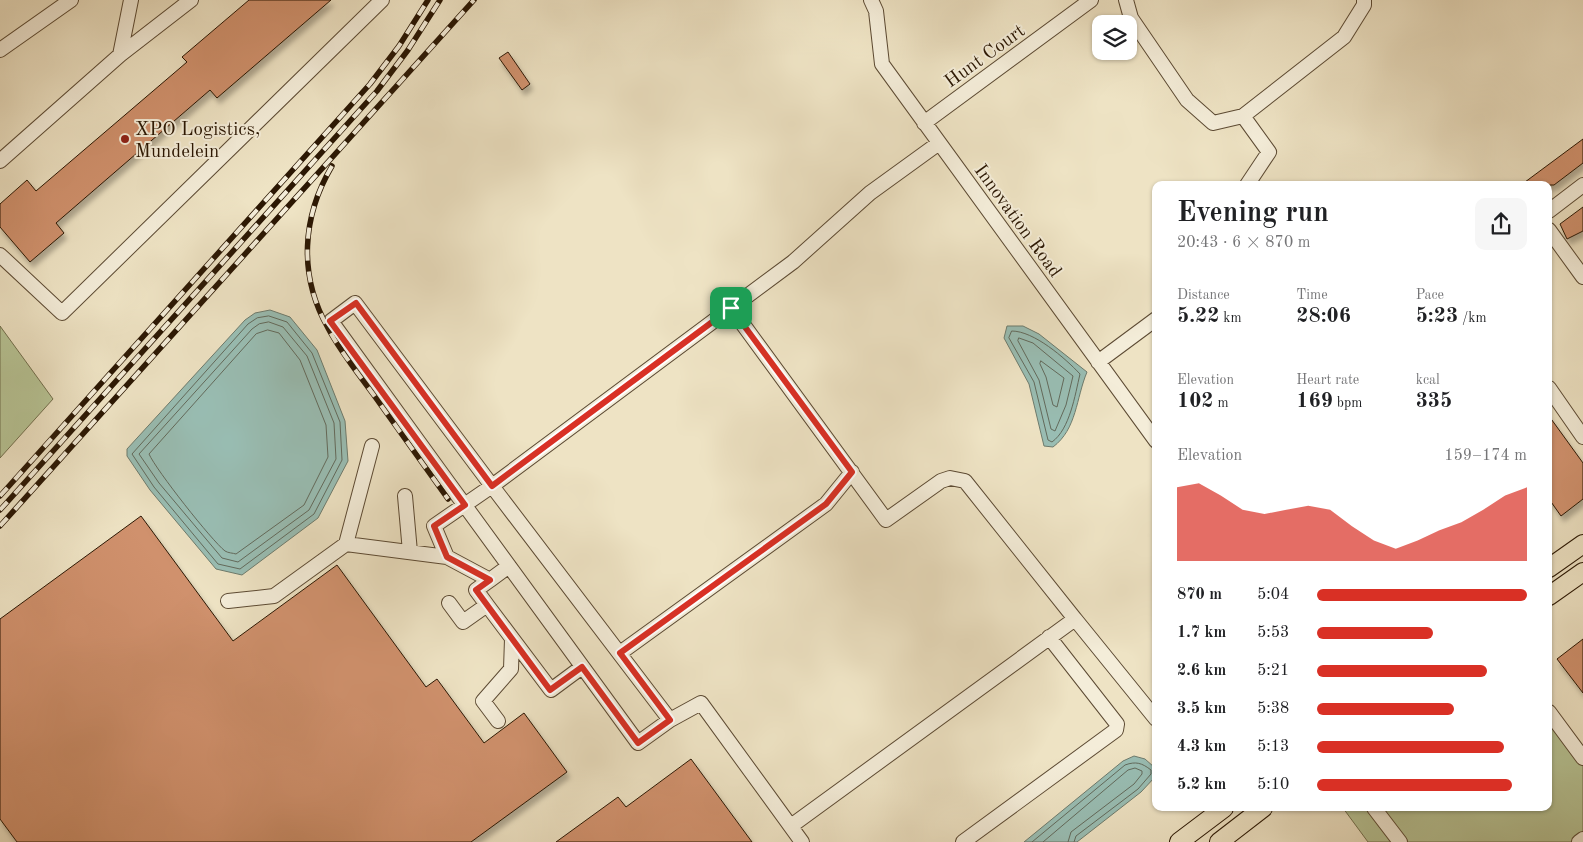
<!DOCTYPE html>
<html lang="en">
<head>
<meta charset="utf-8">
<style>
  body { margin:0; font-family:"Old Standard TT",serif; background:#f6f6f6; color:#202124; height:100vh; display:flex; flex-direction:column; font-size:19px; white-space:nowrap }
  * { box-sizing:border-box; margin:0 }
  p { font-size:16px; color:#757577 }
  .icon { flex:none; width:28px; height:28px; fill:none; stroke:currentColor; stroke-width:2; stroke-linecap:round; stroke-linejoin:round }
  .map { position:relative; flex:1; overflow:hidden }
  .drawer { position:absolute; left:1152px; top:181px; width:400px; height:630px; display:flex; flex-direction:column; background:#fff; border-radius:10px; box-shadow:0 1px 4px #0004 }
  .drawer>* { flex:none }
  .fabs { position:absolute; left:1092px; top:15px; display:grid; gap:10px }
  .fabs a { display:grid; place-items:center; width:45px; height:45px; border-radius:10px; background:#fff; box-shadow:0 1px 4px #0004; font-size:25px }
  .pin { position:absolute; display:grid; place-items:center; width:42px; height:42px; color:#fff; margin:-21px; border-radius:10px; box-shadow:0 2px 8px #0006 }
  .round { display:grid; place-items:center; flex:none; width:52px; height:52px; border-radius:10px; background:#f6f6f6 }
  .headline { display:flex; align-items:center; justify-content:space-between; height:85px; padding:0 25px }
  h1 { font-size:28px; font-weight:800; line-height:38px }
  .metrics { display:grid; grid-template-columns:repeat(3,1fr); gap:8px; height:85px; padding:5px 25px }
  .metrics div { display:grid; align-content:center }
  .metrics b { font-size:21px; font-weight:800 }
  .metrics small { font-size:14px; font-weight:400 }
  .metrics p { font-size:14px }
  .chart { height:140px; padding:10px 25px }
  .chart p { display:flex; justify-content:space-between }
  .chart svg { width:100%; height:90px; margin-top:5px; fill:#d93025; opacity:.7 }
  ul { padding:0 25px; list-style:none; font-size:16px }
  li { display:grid; grid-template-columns:80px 60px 1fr; align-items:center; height:38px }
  li i { height:12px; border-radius:6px; background:#d93025 }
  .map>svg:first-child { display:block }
  .green { fill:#b7c495; stroke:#716e4c }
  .water { fill:#99beb4; stroke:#6d7b6d }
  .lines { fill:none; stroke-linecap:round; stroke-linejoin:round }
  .shore { stroke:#626a5c; stroke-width:1 }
  .building { fill:#d0916d; stroke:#2b1703; filter:url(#shadow) }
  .minor-casing { stroke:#5c4a33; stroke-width:16 }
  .major-casing { stroke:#2b1703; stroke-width:20 }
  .minor { stroke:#f4edd9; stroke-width:14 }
  .major { stroke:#eee3c4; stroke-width:18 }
  .rail-casing { stroke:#2b1703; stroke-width:5.5 }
  .rail { stroke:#f4edd9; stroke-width:4; stroke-dasharray:11; stroke-linecap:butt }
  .route-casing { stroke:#fff; stroke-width:10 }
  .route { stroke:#d93025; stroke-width:6 }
  .poi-dot { fill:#8f2418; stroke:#f4edd9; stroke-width:2 }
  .labels { text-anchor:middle; stroke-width:4; stroke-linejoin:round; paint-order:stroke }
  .street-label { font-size:19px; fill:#2b1703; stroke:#f4edd9 }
  .poi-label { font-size:19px; fill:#2b1703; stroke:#f4edd9; text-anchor:start }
</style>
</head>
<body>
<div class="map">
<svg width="1583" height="842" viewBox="0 0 1583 842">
  <defs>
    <filter id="shadow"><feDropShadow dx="3" dy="5.5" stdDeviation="2.5" flood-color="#0004"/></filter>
  </defs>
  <rect width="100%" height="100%" fill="#eee3c4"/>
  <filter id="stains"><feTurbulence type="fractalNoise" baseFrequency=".004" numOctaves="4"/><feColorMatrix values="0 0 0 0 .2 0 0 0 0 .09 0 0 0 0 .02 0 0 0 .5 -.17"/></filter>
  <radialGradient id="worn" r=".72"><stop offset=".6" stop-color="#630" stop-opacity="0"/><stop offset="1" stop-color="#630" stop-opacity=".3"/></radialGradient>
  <path class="green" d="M0,326L53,399L0,458Z
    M1549,704L1583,750V842H1368L1343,808H1549Z"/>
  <path class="water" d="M270,310L290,317L317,350L345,421L348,461L318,518L242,575L216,569L150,490L127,456V449L245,320L255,313Z
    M1007,326H1023L1039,334L1087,372C1076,398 1077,429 1053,447L1044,446L1029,384L1004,338Z
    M1134,756L1145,759L1154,767L1155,777L1141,792L1077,842H1024L1123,761Z"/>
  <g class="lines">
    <path class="shore" d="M269,316L287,322L312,353L340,422L342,460L314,514L240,569L218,564L154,487L132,454L248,324L257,318Z
      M269,322L283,327L307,356L334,423L336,459L309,510L238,562L222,558L159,483L139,454L252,329L259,324Z
      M268,330L279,333L300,360L326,425L328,457L304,505L236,554C233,553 228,553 225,551C212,541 156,470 149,454L256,334Z
      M1012,331C1034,331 1065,358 1080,374C1075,395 1070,429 1052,442L1048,440L1034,382L1009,338Z
      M1019,338L1033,343L1073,376L1066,405L1055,431L1051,429L1039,380L1018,341Z
      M1041,361L1064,378L1057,407L1053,405L1046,377L1040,364Z
      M1032,842L1125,765C1136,761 1142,763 1151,770V774L1138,789L1076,836L1074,842
      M1043,842L1128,770L1135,768L1142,771V774L1134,784L1071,832L1068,842"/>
  </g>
  <path class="building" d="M249,0H331L217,98L210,90L56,223L64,233L30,262L0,227V204L27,180L36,191L187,62L182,57Z
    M508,52L530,84L522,90L499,58Z
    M1583,139V163L1554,185H1521Z
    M1583,207V231L1567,239L1560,224Z
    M1549,416L1583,463V499L1561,516L1549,499Z
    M141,516L233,641L337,565L426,687L437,679L484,743L524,713L567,772L471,842H17L0,819V619Z
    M1583,639V693L1557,659Z
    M691,759L752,842H556L618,797L626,807Z"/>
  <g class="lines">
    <g class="minor-casing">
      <path id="minor" d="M871,0L876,11L882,64L1156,441
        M1126,0L1131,18L1187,100L1213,123L1243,116L1344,37L1364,5V0
        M0,50L71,0
        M120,55L191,0
        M1243,116L1269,152L1247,185
        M924,123L1091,0
        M0,161L120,55L131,0
        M1549,211L1583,185
        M1549,230L1583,277
        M0,255L62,313L382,0
        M731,308L886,520L941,481L950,478L965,481L1075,619
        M1098,362L1156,319
        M1549,388L1583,437
        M405,496L410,552
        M346,544L447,557
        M509,566L490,580L447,557L434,526L492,486L355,303L331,321C433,462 535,602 638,743L670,720
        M228,601L274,596L346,544L372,446
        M449,603L463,622L487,605L476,590L490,580
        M487,605L551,690L582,667
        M620,653L826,504L852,472
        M1549,712L1583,758
        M498,721L483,701L511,669L512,639
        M1374,808L1400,842
        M791,826L1075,619L1156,719
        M802,842L701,703L670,720L492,486L793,262L870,193L939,143
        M963,842L1116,730L1117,724L1049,637
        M1579,842L1583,839"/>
    </g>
    <g class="major-casing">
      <path id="major" d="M1549,568L1583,544
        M1549,596L1583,572
        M1179,842L1224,808
        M1219,842L1263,808"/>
    </g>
    <use href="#minor" class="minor"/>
    <use href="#major" class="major"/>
    <g class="rail-casing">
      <path id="rail" d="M332,166C302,217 298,275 328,328C340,351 357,372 373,394C398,429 423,464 448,499
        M0,496L370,84L399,46L428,0
        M0,510L377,91L408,50L440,0
        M0,526L474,0"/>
    </g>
    <use href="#rail" class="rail"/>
  </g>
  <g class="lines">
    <g class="route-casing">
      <path id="route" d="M356,303L492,486L731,308L852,472L826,504L620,653L670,720L638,743L582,667L550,690L476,590L490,580L447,557L434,526L465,505L330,321Z"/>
    </g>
    <use href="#route" class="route"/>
  </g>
  <circle class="poi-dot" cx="125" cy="139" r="5"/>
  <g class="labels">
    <g class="street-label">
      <text transform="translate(984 55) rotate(-36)" y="7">Hunt Court</text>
      <text transform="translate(1019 220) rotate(54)" y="7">Innovation Road</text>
    </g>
    <g class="poi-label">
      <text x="135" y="135">XPO Logistics,<tspan x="135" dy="22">Mundelein</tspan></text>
    </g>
  </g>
  <rect width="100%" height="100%" filter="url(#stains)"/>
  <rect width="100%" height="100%" fill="url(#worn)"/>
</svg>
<div class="fabs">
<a><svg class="icon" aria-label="layers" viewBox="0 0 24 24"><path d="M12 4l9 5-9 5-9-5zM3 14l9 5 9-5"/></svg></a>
</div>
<div class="pin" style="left:731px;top:308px;background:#1e9e55"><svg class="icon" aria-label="arrive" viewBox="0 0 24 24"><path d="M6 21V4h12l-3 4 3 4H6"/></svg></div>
<section class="drawer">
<div class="headline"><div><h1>Evening run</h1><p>20:43 · 6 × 870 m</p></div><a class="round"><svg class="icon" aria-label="share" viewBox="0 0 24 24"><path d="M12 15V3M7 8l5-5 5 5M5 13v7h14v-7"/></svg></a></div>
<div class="metrics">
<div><p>Distance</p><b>5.22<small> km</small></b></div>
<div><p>Time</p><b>28:06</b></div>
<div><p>Pace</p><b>5:23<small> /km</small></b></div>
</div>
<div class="metrics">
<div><p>Elevation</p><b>102<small> m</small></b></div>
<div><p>Heart rate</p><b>169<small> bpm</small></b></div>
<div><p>kcal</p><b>335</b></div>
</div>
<div class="chart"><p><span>Elevation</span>159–174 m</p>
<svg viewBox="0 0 160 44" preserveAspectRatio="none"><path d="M0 44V8L10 6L20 12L30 19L40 21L50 19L60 17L70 19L80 27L90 34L100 38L110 34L120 29L130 25L140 19L150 12L160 8V44z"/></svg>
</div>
<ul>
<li><b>870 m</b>5:04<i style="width:100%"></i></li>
<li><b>1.7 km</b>5:53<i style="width:55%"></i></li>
<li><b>2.6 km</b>5:21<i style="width:81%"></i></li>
<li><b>3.5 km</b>5:38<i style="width:65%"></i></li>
<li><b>4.3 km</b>5:13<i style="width:89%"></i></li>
<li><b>5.2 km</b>5:10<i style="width:93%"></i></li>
</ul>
</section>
</div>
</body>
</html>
